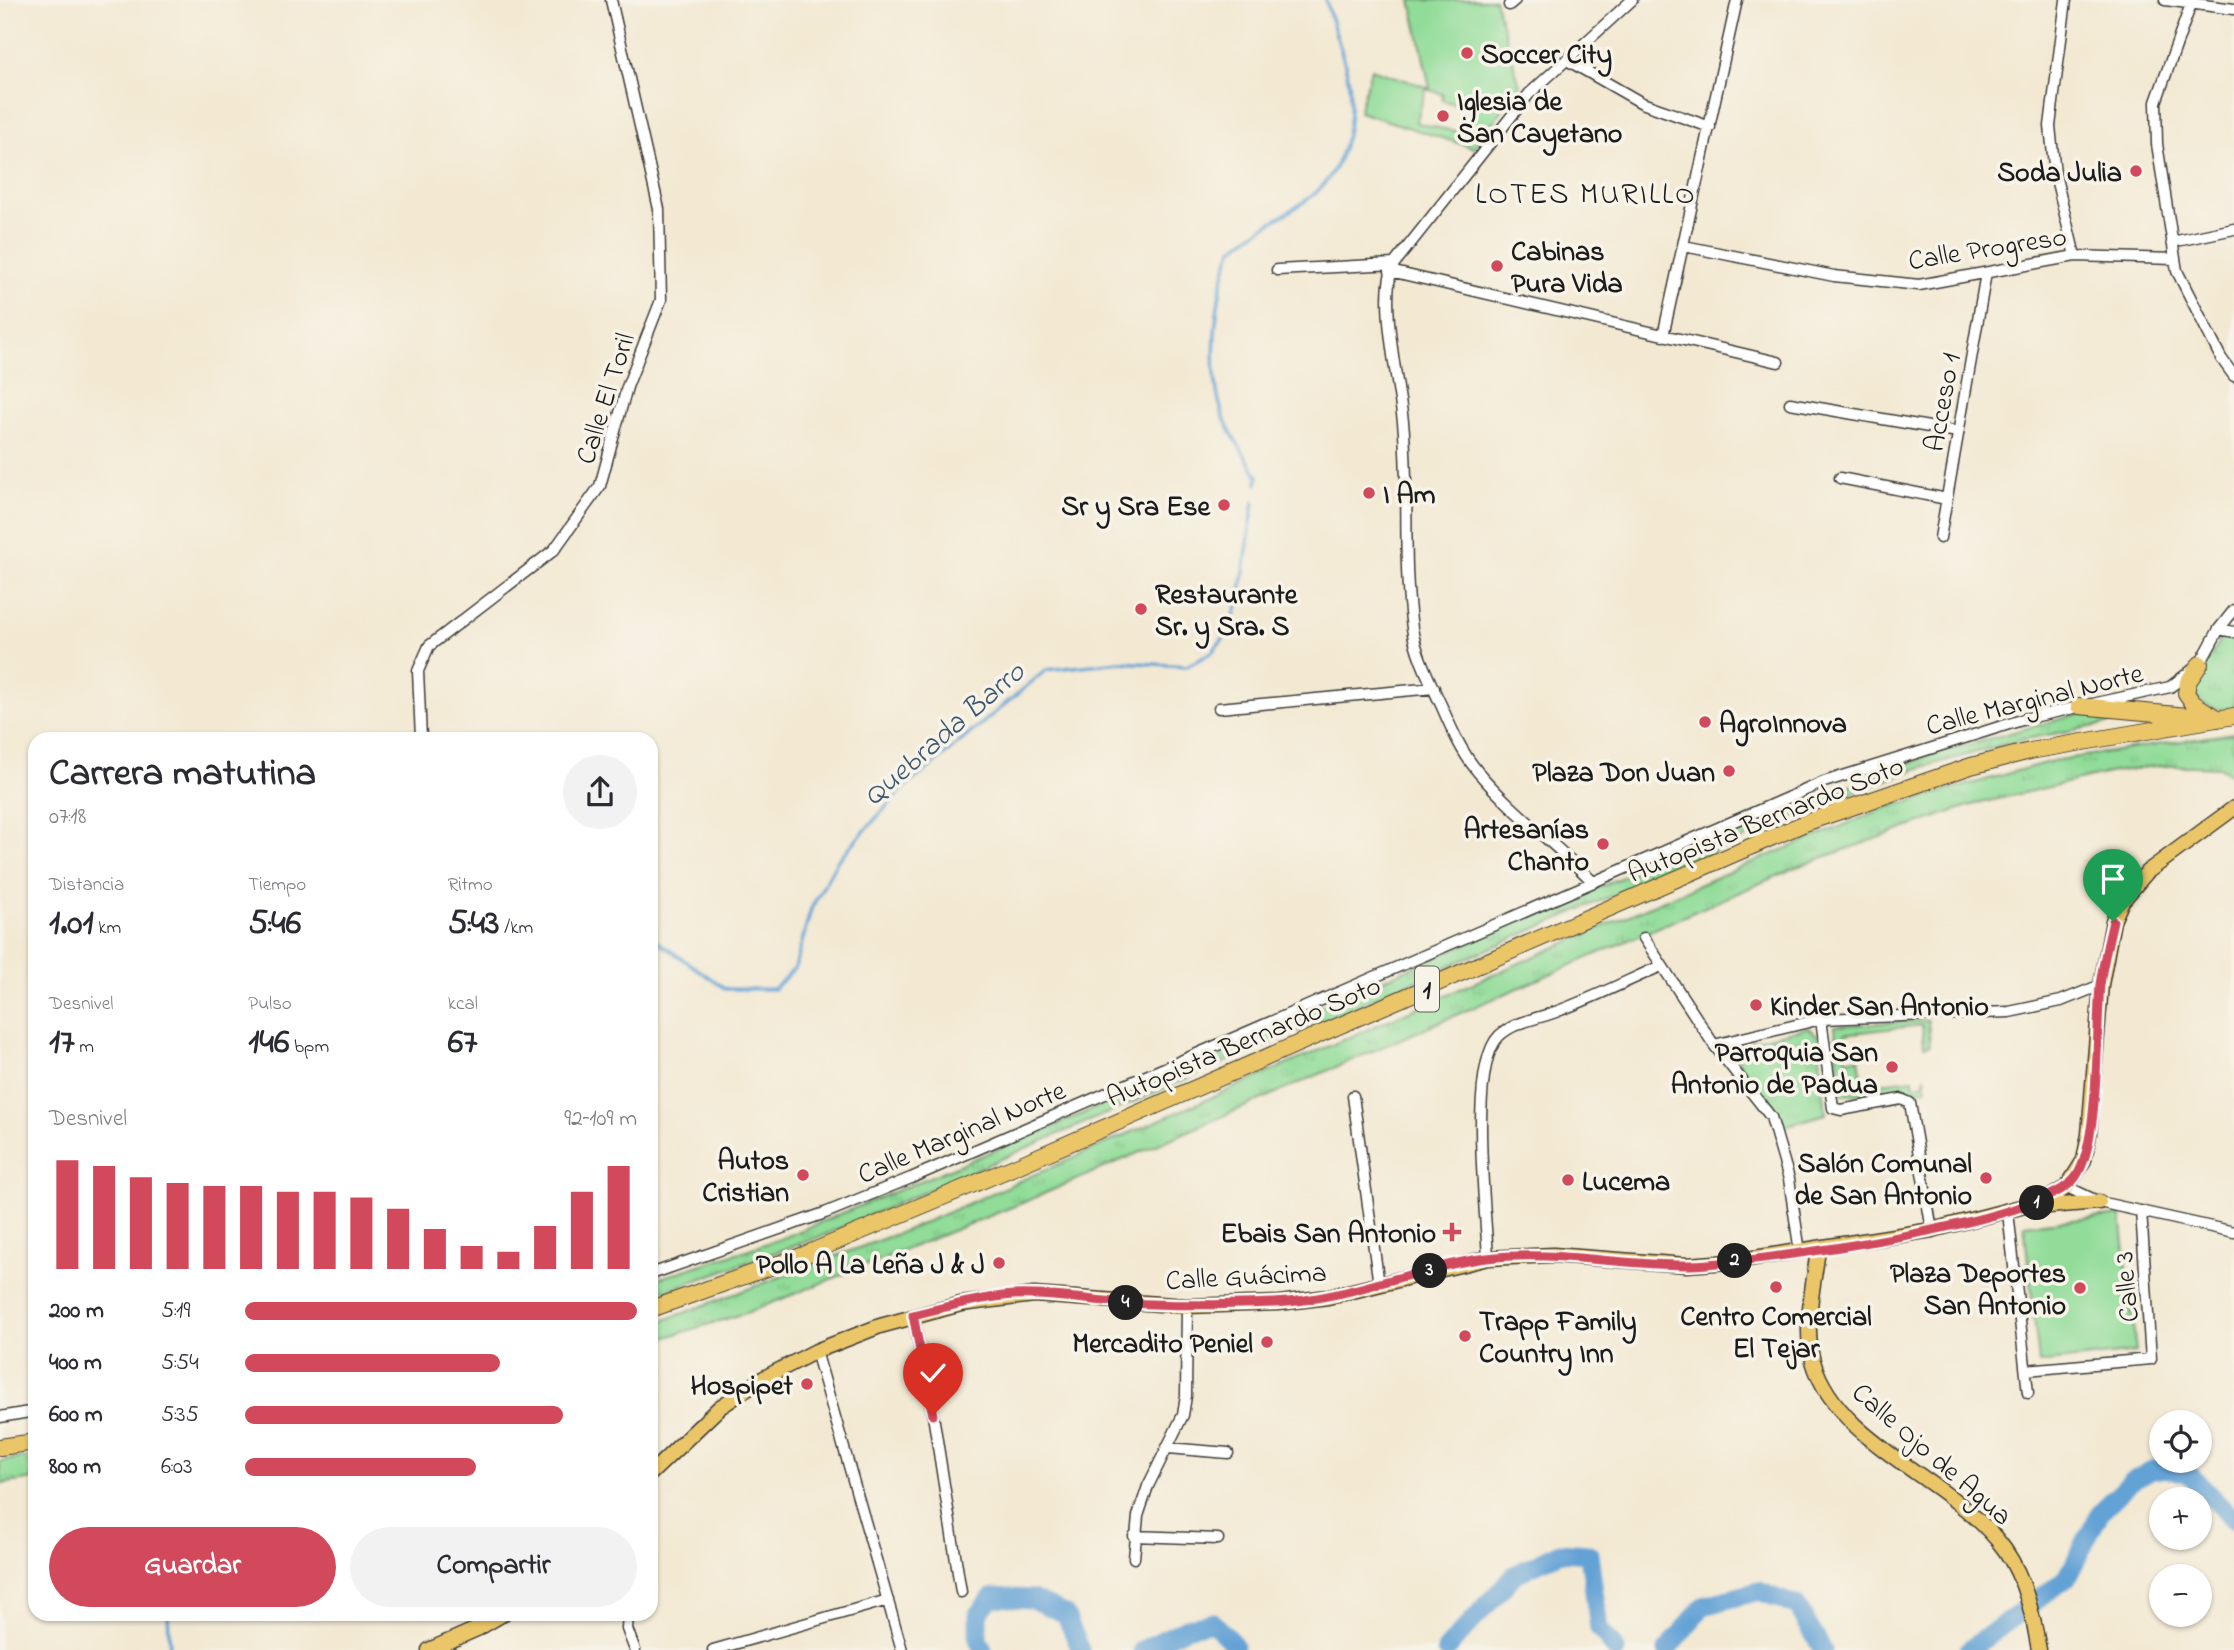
<!DOCTYPE html>
<html lang="es">
<head>
<meta charset="utf-8">
<style>
  body { margin:0; font-family:"Indie Flower",sans-serif; background:#f2f2f3; color:#2b2b33; height:100vh; display:flex; flex-direction:column; font-size:26px; white-space:nowrap }
  * { box-sizing:border-box; margin:0 }
  p { font-size:23px; color:#7c7c81 }
  .icon { flex:none; width:38px; height:38px; fill:none; stroke:currentColor; stroke-width:2; stroke-linecap:round; stroke-linejoin:round }
  .map { position:relative; flex:1; overflow:hidden }
  .side { position:absolute; left:28px; top:732px; width:630px; height:889px; display:flex; flex-direction:column; background:#fff; border-radius:21px; box-shadow:0 2px 5px #0004 }
  .side>* { flex:none }
  .fabs { position:absolute; left:2149px; top:1410px; display:grid; gap:14px }
  .fabs a { display:grid; place-items:center; width:63px; height:63px; border-radius:50%; background:#fff; box-shadow:0 2px 5px #0004; font-size:35px }
  .pin { position:absolute; display:grid; place-items:center; width:60px; height:60px; color:#fff; margin:-72px -30px; border-radius:50% 50% 50% 0; rotate:-45deg; box-shadow:0 0 7px #0007 }
  .pin .icon { rotate:45deg }
  .km { position:absolute; width:35px; height:35px; margin:-18px; border-radius:50%; background:#222; color:#fff; font-size:19px; line-height:35px; text-align:center }
  .round { display:grid; place-items:center; flex:none; width:74px; height:74px; border-radius:37px; background:#f2f2f3 }
  .overview { display:flex; align-items:center; justify-content:space-between; height:119px; padding:0 21px }
  h1 { font-size:38px; font-weight:800; line-height:52px }
  .stats { display:grid; grid-template-columns:repeat(3,1fr); gap:10px; height:119px; padding:7px 21px }
  .stats div { display:grid; align-content:center }
  .stats b { font-size:35px; font-weight:800 }
  .stats small { font-size:19px; font-weight:400 }
  .stats p { font-size:19px }
  .chart { height:196px; padding:14px 21px }
  .chart p { display:flex; justify-content:space-between }
  .chart svg { width:100%; height:126px; margin-top:7px; stroke:#d1495b; stroke-width:6 }
  .button { display:flex; gap:14px; margin-top:auto; padding:14px 21px }
  .button a { flex:1; height:80px; border-radius:42px; background:#d1495b; color:#fff; font-size:28px; font-weight:800; line-height:80px; text-align:center }
  .button a+a { background:#f2f2f3; color:#2b2b33 }
  ul { padding:0 21px; list-style:none; font-size:23px }
  li { display:grid; grid-template-columns:112px 84px 1fr; align-items:center; height:52px }
  li i { height:18px; border-radius:9px; background:#d1495b }
  .map>svg:first-child { display:block }
  .grass { fill:url(#grass-tufts); stroke:#567c5a; stroke-width:2 }
  .garden { fill:#90dc98; stroke:#567c5a; stroke-width:2; fill-rule:evenodd }
  .lines { fill:none; stroke-linecap:round; stroke-linejoin:round }
  .stream { stroke:#63a2d5; stroke-width:3.5 }
  .river { stroke:#63a2d5; stroke-width:19 }
  .minor-casing { stroke:#3c3b37; stroke-width:13 }
  .major-casing { stroke:#3c3b37; stroke-width:17 }
  .highway-casing { stroke:#3c3b37; stroke-width:18 }
  .minor { stroke:#fff; stroke-width:10 }
  .major { stroke:#ebc669; stroke-width:14 }
  .highway { stroke:#ebc669; stroke-width:16 }
  .route-casing { stroke:#fff; stroke-width:14 }
  .route { stroke:#d1495b; stroke-width:9 }
  .poi-dot { fill:#d1495b; stroke:#f7f3e8; stroke-width:2.5 }
  .labels { text-anchor:middle; stroke-width:7; stroke-linejoin:round; paint-order:stroke }
  .shield { fill:#f7f3e8; stroke:#5e5c59; stroke-width:2 }
  .shield-label { font-size:26px; font-weight:bold; fill:#1c1c1c }
  .poi-label { font-size:28px; font-weight:bold; fill:#1c1c1c; stroke:#f7f3e8; text-anchor:end }
  .street-label { font-size:28px; fill:#1c1c1c; stroke:#f7f3e8 }
  .neighbourhood-label { font-size:30px; letter-spacing:2px; fill:#1c1c1c; stroke:#f7f3e8 }
  .water-label { font-size:30px; font-style:italic; fill:#3c586f; stroke:#f7f3e8 }
</style>
</head>
<body>
<div class="map">
<svg width="2234" height="1650" viewBox="0 0 2234 1650">
  <defs>
    <pattern id="grass-tufts" width="24" height="20" patternUnits="userSpaceOnUse" patternTransform="scale(1.75)"><rect width="24" height="20" fill="#90dc98"/><path d="M3 7l-1-3M5 7V3M7 7l1-3M15 17l-1-3M17 17v-4M19 17l1-3" fill="none" stroke="#7cbc82"/></pattern>
  </defs>
  <rect width="100%" height="100%" fill="#f7f3e8"/>
  <filter id="ink" filterUnits="userSpaceOnUse"><feTurbulence type="fractalNoise" baseFrequency=".0143" numOctaves="2"/><feDisplacementMap in="SourceGraphic" scale="14" xChannelSelector="R" yChannelSelector="G"/><feConvolveMatrix kernelMatrix="1 2 1 2 8 2 1 2 1" color-interpolation-filters="sRGB"/></filter>
  <filter id="wash" filterUnits="userSpaceOnUse"><feTurbulence type="fractalNoise" baseFrequency=".00686" numOctaves="4" result="noise"/><feDisplacementMap in="SourceGraphic" scale="28" xChannelSelector="R" yChannelSelector="G"/><feGaussianBlur stdDeviation="1.57" result="paint"/><feColorMatrix in="noise" values="0 0 0 0 0 0 0 0 0 0 0 0 0 0 0 0 0 1.4 0 .05"/><feComposite in="paint" operator="in"/></filter>
  <g filter="url(#wash)">
    <rect width="100%" height="100%" fill="#f3e9d3"/>
    <path class="grass" d="M2222,635L2234,636V709C2216,711 2200,708 2193,689Z
      M2082,713L2139,718L2020,740L1919,768L1832,801L822,1236L651,1296V1281L780,1239L1082,1114L1228,1046L1730,831L1927,756Z
      M2234,733V776L2219,767L2194,766H2155L2113,772L1968,806L1802,865L1027,1201L749,1312L651,1342V1325L912,1228L1719,876L1886,808L2052,761Z
      M1808,1027L1818,1036L1826,1114L1784,1126L1740,1064L1736,1052L1740,1044Z
      M35,1456V1479L0,1484V1461Z"/>
    <path class="garden" d="M1411,0H1495L1520,86L1474,148L1359,112L1371,69L1430,88ZM1426,89L1443,94L1442,100L1471,109L1464,133L1416,123Z
      M1928,1020L1930,1045L1924,1046L1922,1025L1844,1034L1847,1059L1859,1058L1863,1085L1913,1079L1914,1085L1923,1084L1925,1076L1927,1089L1844,1095L1840,1091L1835,1026Z
      M2121,1215L2136,1352L2039,1363L2024,1225Z"/>
    <g class="lines">
      <path class="stream" d="M1257,484L1258,476C1247,458 1233,439 1225,420C1206,374 1215,294 1232,250C1255,229 1284,217 1308,199C1343,174 1354,124 1349,83C1345,55 1332,28 1326,0
        M651,937L726,989H774L795,968L811,909L837,861L900,792L1046,670L1120,662L1187,666L1212,652L1227,634L1240,599L1254,501
        M168,1614L170,1650"/>
      <path class="river" d="M983,1650L978,1639V1614L992,1597L1032,1599L1065,1614L1081,1650
        M1142,1650L1186,1628L1213,1622L1234,1645L1233,1650
        M1446,1650L1514,1575L1560,1552L1589,1554L1599,1628L1616,1650
        M1667,1650L1703,1606L1759,1591L1797,1606L1823,1650
        M1969,1650L2067,1578L2101,1511L2131,1482L2152,1470L2168,1468L2189,1474L2234,1520"/>
    </g>
  </g>
  <g filter="url(#ink)">
    <g class="lines">
      <g class="minor-casing">
        <path id="minor" d="M2066,0L2050,126L2055,174L2075,256
          M2165,0L2234,9
          M2191,4L2156,102L2157,144L2177,271L2221,358L2234,376
          M1509,5L1515,0
          M1567,60L1642,103L1710,127
          M2172,242L2234,229
          M1684,246L1834,276L1919,285L2075,256L2174,259
          M1277,270L1394,264
          M1390,271L1778,362
          M1663,336L1737,0
          M1790,403L1958,432
          M1840,478L1947,499
          M1940,538L1986,273
          M2219,629L2234,632
          M1219,708L1434,688
          M421,738L418,671L429,646L554,550L600,486L627,387L661,300L659,209L611,0
          M1593,882C1556,844 1512,812 1478,772C1462,753 1452,730 1442,707C1431,683 1416,655 1412,628C1402,560 1410,490 1403,422C1399,384 1378,297 1394,264L1529,94L1632,0
          M1644,938L1714,1045L1771,1117L1789,1179L1800,1252
          M1821,1019L1833,1108L1841,1110L1901,1099L1910,1103L1932,1230
          M1714,1045L1821,1019L2009,1012L2061,1001L2101,985
          M1353,1096L1379,1285
          M2067,1187L2099,1202L2234,1232
          M2008,1212L2028,1393
          M1488,1258C1486,1212 1468,1067 1499,1036C1515,1021 1538,1019 1558,1011C1593,998 1627,981 1661,966
          M651,1274L825,1213L911,1178L1824,782L2028,718L2170,687L2200,664L2219,629L2234,610
          M913,1315L933,1415L961,1592
          M816,1351L902,1650
          M2026,1370L2151,1359L2141,1211
          M0,1417L35,1411
          M1168,1448L1228,1453
          M1134,1536L1218,1539
          M1134,1558L1138,1516L1148,1486L1183,1415L1186,1396L1187,1306
          M628,1614L627,1629L635,1650
          M713,1650L888,1600"/>
      </g>
      <g class="major-casing">
        <path id="major" d="M2036,1207L2099,1202
          M1818,1249C1814,1284 1803,1326 1813,1361C1838,1447 1955,1479 2005,1550C2025,1579 2033,1615 2039,1650
          M651,1473L720,1407L764,1378L816,1351L880,1326L961,1304L1034,1295L1187,1306L1279,1303L1328,1297L1488,1258L1553,1255L1687,1265L1728,1262L1932,1230L2044,1201L2067,1187L2084,1160L2089,1134L2101,985L2113,921L2122,901L2147,872L2234,808
          M429,1650L479,1628L503,1614"/>
      </g>
      <g class="highway-casing">
        <path id="highway" d="M2200,664L2188,682L2186,693L2193,703L2218,719
          M2079,706L2188,716
          M651,1309L804,1255L1019,1165L1805,823L1971,766L2030,751L2234,716
          M0,1447L35,1442"/>
      </g>
      <use href="#minor" class="minor"/>
      <use href="#major" class="major"/>
      <use href="#highway" class="highway"/>
    </g>
  </g>
  <g class="lines" filter="url(#ink)">
    <g class="route-casing">
      <path id="route" d="M933,1415L913,1315C946,1307 979,1298 1013,1295C1052,1293 1090,1301 1129,1303C1177,1306 1226,1305 1274,1303C1348,1300 1415,1267 1487,1258C1555,1250 1622,1266 1690,1265C1754,1263 2042,1223 2075,1178C2100,1146 2096,1030 2100,985C2103,964 2108,942 2113,921"/>
    </g>
    <use href="#route" class="route"/>
  </g>
  <g class="poi-dot">
    <circle cx="1467" cy="53" r="7"/>
    <circle cx="1443" cy="116" r="7"/>
    <circle cx="2136" cy="171" r="7"/>
    <circle cx="1497" cy="266" r="7"/>
    <circle cx="1369" cy="493" r="7"/>
    <circle cx="1224" cy="505" r="7"/>
    <circle cx="1141" cy="609" r="7"/>
    <circle cx="1705" cy="722" r="7"/>
    <circle cx="1729" cy="771" r="7"/>
    <circle cx="1603" cy="844" r="7"/>
    <circle cx="1756" cy="1005" r="7"/>
    <circle cx="1892" cy="1067" r="7"/>
    <circle cx="803" cy="1175" r="7"/>
    <circle cx="1986" cy="1178" r="7"/>
    <circle cx="1568" cy="1180" r="7"/>
    <path d="M1448.5 1221.5h7v7h7v7h-7v7h-7v-7h-7v-7h7z"/>
    <circle cx="999" cy="1263" r="7"/>
    <circle cx="1776" cy="1287" r="7"/>
    <circle cx="2080" cy="1288" r="7"/>
    <circle cx="1465" cy="1336" r="7"/>
    <circle cx="1267" cy="1342" r="7"/>
    <circle cx="807" cy="1384" r="7"/>
  </g>
  <g class="labels">
    <rect class="shield" x="1415" y="966.5" width="24" height="45" rx="5"/>
    <g class="shield-label">
      <text x="1427" y="998">1</text>
    </g>
    <g class="poi-label">
      <text x="1481" y="63" text-anchor="start">Soccer City</text>
      <text x="1457" y="110" text-anchor="start">Iglesia de<tspan x="1457" dy="32">San Cayetano</tspan></text>
      <text x="2122" y="181">Soda Julia</text>
      <text x="1511" y="260" text-anchor="start">Cabinas<tspan x="1511" dy="32">Pura Vida</tspan></text>
      <text x="1383" y="503" text-anchor="start">I Am</text>
      <text x="1210" y="515">Sr y Sra Ese</text>
      <text x="1155" y="603" text-anchor="start">Restaurante<tspan x="1155" dy="32">Sr. y Sra. S</tspan></text>
      <text x="1719" y="732" text-anchor="start">AgroInnova</text>
      <text x="1715" y="781">Plaza Don Juan</text>
      <text x="1589" y="838">Artesanías<tspan x="1589" dy="32">Chanto</tspan></text>
      <text x="1770" y="1015" text-anchor="start">Kinder San Antonio</text>
      <text x="1878" y="1061">Parroquia San<tspan x="1878" dy="32">Antonio de Padua</tspan></text>
      <text x="789" y="1169">Autos<tspan x="789" dy="32">Cristian</tspan></text>
      <text x="1972" y="1172">Salón Comunal<tspan x="1972" dy="32">de San Antonio</tspan></text>
      <text x="1582" y="1190" text-anchor="start">Lucema</text>
      <text x="1436" y="1242">Ebais San Antonio</text>
      <text x="985" y="1273">Pollo A La Leña J &amp; J</text>
      <text x="2066" y="1282">Plaza Deportes<tspan x="2066" dy="32">San Antonio</tspan></text>
      <text x="1776" y="1325" text-anchor="middle">Centro Comercial<tspan x="1776" dy="32">El Tejar</tspan></text>
      <text x="1479" y="1330" text-anchor="start">Trapp Family<tspan x="1479" dy="32">Country Inn</tspan></text>
      <text x="1253" y="1352">Mercadito Peniel</text>
      <text x="793" y="1394">Hospipet</text>
    </g>
    <g class="street-label">
      <text transform="translate(1987 247) rotate(-9)" y="10">Calle Progreso</text>
      <text transform="translate(604 398) rotate(-72)" y="10">Calle El Toril</text>
      <text transform="translate(1941 402) rotate(-80)" y="10">Acceso 1</text>
      <text transform="translate(2034 698) rotate(-14)" y="10">Calle Marginal Norte</text>
      <text transform="translate(1765 818) rotate(-22)" y="10">Autopista Bernardo Soto</text>
      <text transform="translate(1243 1040) rotate(-23)" y="10">Autopista Bernardo Soto</text>
      <text transform="translate(961 1131) rotate(-23)" y="10">Calle Marginal Norte</text>
      <text transform="translate(1246 1275) rotate(-3)" y="10">Calle Guácima</text>
      <text transform="translate(2125 1287) rotate(-95)" y="10">Calle 3</text>
      <text transform="translate(1933 1453) rotate(41)" y="10">Calle Ojo de Agua</text>
    </g>
    <g class="neighbourhood-label">
      <text x="1586" y="203">LOTES MURILLO</text>
    </g>
    <g class="water-label">
      <text transform="translate(943 733) rotate(-41)" y="10">Quebrada Barro</text>
    </g>
  </g>
</svg>
<div class="fabs">
<a><svg class="icon" aria-label="locate" viewBox="0 0 24 24"><circle cx="12" cy="12" r="6"/><path d="M12 2v4M12 18v4M2 12h4M18 12h4"/></svg></a>
<a>+</a>
<a>−</a>
</div>
<div class="pin" style="left:2113px;top:921px;background:#1e9e55"><svg class="icon" aria-label="arrive" viewBox="0 0 24 24"><path d="M6 21V4h12l-3 4 3 4H6"/></svg></div>
<div class="pin" style="left:933px;top:1415px;background:#d93025"><svg class="icon" aria-label="check" viewBox="0 0 24 24"><path d="M5 12l5 5 9-10"/></svg></div>
<b class="km" style="left:2037px;top:1203px">1</b>
<b class="km" style="left:1735px;top:1261px">2</b>
<b class="km" style="left:1430px;top:1271px">3</b>
<b class="km" style="left:1126px;top:1303px">4</b>
<section class="side">
<div class="overview"><div><h1>Carrera matutina</h1><p>07:18</p></div><a class="round"><svg class="icon" aria-label="share" viewBox="0 0 24 24"><path d="M12 15V3M7 8l5-5 5 5M5 13v7h14v-7"/></svg></a></div>
<div class="stats">
<div><p>Distancia</p><b>1.01<small> km</small></b></div>
<div><p>Tiempo</p><b>5:46</b></div>
<div><p>Ritmo</p><b>5:43<small> /km</small></b></div>
</div>
<div class="stats">
<div><p>Desnivel</p><b>17<small> m</small></b></div>
<div><p>Pulso</p><b>146<small> bpm</small></b></div>
<div><p>kcal</p><b>67</b></div>
</div>
<div class="chart"><p><span>Desnivel</span>92–109 m</p>
<svg viewBox="0 0 160 44" preserveAspectRatio="none"><path d="M5 44V6M15 44V8M25 44V12M35 44V14M45 44V15M55 44V15M65 44V17M75 44V17M85 44V19M95 44V23M105 44V30M115 44V36M125 44V38M135 44V29M145 44V17M155 44V8"/></svg>
</div>
<ul>
<li><b>200 m</b>5:19<i style="width:100%"></i></li>
<li><b>400 m</b>5:54<i style="width:65%"></i></li>
<li><b>600 m</b>5:35<i style="width:81%"></i></li>
<li><b>800 m</b>6:03<i style="width:59%"></i></li>
</ul>
<div class="button"><a>Guardar</a><a>Compartir</a></div>
</section>
</div>
</body>
</html>
